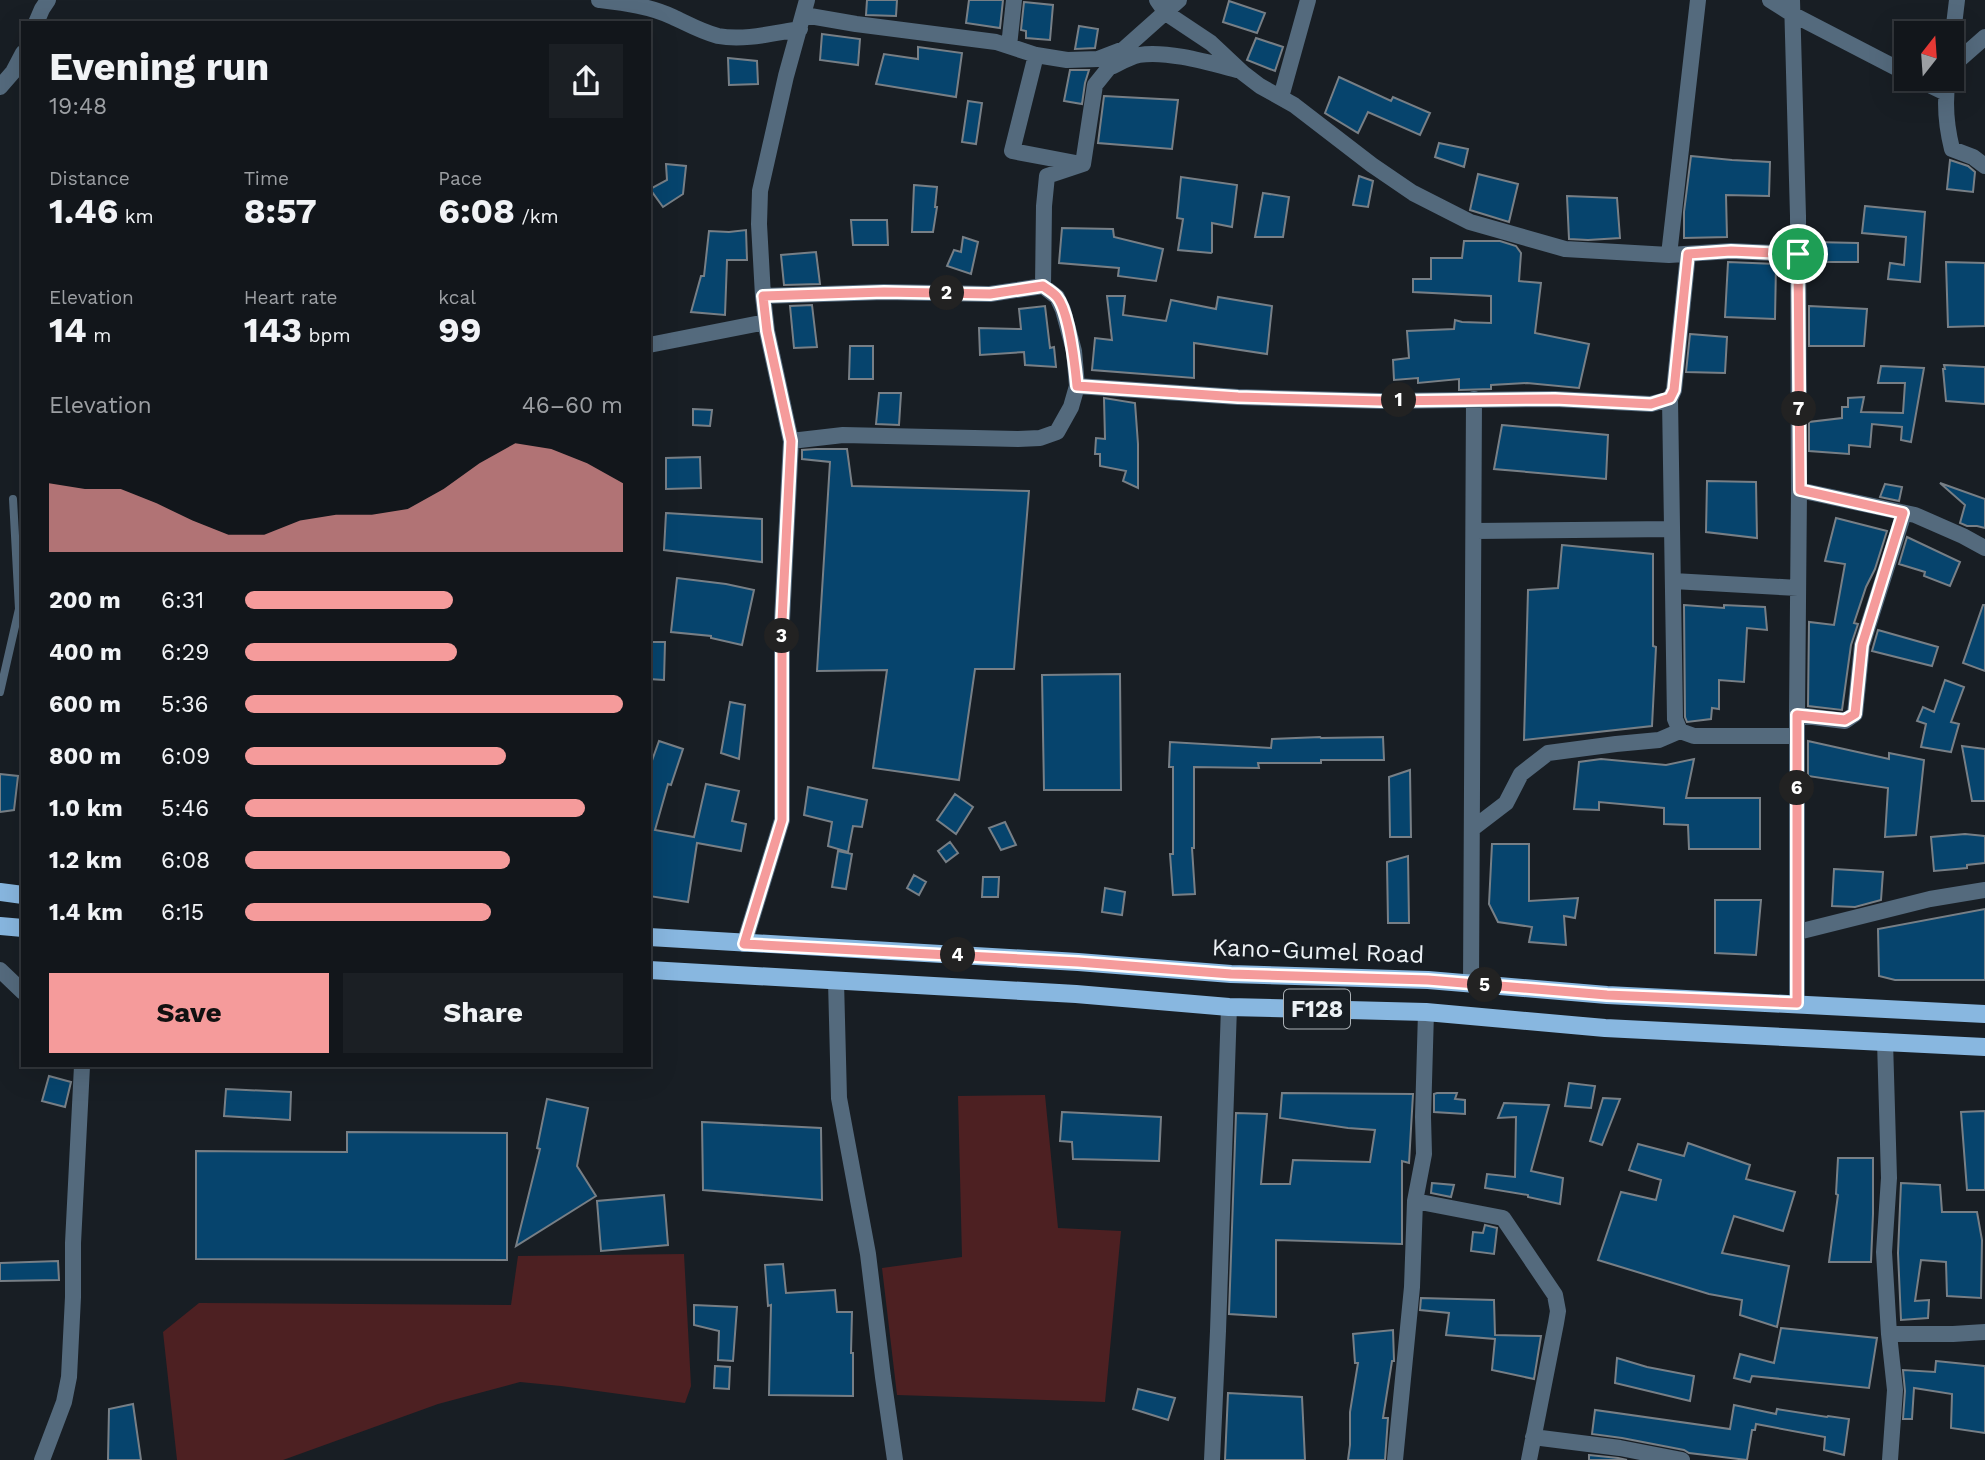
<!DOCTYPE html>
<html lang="en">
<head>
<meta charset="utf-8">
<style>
  body { margin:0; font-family:"Work Sans",sans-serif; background:#1b1f24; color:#f1f3f6; height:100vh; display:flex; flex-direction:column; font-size:26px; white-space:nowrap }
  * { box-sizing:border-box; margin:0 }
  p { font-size:23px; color:#9c9fa3 }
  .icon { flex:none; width:38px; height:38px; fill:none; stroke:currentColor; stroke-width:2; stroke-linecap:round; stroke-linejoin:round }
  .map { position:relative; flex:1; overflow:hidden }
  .panel { position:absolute; left:21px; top:21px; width:630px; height:1046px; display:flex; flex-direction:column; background:#12161b; border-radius:0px; box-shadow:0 7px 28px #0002,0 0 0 2px #31353a }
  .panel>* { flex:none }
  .needle { width:46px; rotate:17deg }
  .buttons { position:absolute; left:1894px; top:21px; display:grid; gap:14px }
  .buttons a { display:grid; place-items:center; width:70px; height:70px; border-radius:0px; background:#12161b; box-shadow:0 7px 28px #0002,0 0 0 2px #31353a; font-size:35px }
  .pin { position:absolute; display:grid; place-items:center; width:60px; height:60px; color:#fff; margin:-30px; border:4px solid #fff; border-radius:50%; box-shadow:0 2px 7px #0007 }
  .km { position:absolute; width:35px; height:35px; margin:-18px; border-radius:50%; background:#222; color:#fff; font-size:19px; line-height:35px; text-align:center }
  .round { display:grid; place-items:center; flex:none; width:74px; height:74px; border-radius:0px; background:#1b1f24 }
  .headline { display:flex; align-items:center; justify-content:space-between; height:119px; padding:0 28px }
  h1 { font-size:38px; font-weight:700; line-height:52px }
  .figures { display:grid; grid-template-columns:repeat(3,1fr); gap:10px; height:119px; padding:7px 28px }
  .figures div { display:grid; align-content:center }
  .figures b { font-size:35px; font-weight:700 }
  .figures small { font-size:19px; font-weight:400 }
  .figures p { font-size:19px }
  .chart { height:196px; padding:14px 28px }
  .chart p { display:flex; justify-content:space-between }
  .chart svg { width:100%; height:126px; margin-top:7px; fill:#f59b9b; opacity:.7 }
  .cta { display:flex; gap:14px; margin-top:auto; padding:14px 28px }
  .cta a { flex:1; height:80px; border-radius:0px; background:#f59b9b; color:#111; font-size:28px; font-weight:700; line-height:80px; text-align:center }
  .cta a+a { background:#1b1f24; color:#f1f3f6 }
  ul { padding:0 28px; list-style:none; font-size:23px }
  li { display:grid; grid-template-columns:112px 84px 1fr; align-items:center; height:52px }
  li i { height:18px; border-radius:9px; background:#f59b9b }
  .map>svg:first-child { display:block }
  .green { fill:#4d2022 }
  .building { fill:#06446d; stroke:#777f86; stroke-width:2 }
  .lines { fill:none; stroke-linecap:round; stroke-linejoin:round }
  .lane { stroke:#546a7d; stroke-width:8 }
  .street { stroke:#546a7d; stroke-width:16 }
  .primary { stroke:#88b7e0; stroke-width:18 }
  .route-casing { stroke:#fff; stroke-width:14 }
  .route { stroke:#f59b9b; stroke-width:9 }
  .labels { text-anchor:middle; stroke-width:5; stroke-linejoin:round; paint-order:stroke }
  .shield { fill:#181e24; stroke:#acb2b6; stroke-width:2 }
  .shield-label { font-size:23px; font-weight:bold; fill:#ecf1f5 }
  .street-label { font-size:24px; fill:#ecf1f5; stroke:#181e24 }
</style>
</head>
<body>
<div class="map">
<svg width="1985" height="1460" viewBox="0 0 1985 1460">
  <rect width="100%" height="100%" fill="#181e24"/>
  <path class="green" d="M1045,1095L1058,1228L1121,1231L1105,1402L897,1395L882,1268L962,1257L958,1096Z
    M684,1254L691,1386L685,1403L561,1386L520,1382L438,1404L283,1460H177L163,1332L199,1303L511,1305L518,1256Z"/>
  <path class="building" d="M867,0H897L896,16L866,15Z
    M969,0H1003L1000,28L966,23Z
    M1229,1L1265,13L1257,33L1223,22Z
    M1024,2L1053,5L1050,40L1026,38V31L1021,30Z
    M1079,26L1098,29L1095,48L1075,49Z
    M822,34L860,39L858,65L820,60Z
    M1256,38L1283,47L1275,71L1247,60Z
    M918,47L962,53L956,97L876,84L884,54L918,59Z
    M728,58L757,61L758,84L729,85Z
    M1070,70H1089L1085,83L1082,104L1064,101Z
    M1339,77L1391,101L1393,97L1430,113L1420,135L1368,112L1358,133L1325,113Z
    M1104,96L1178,100L1172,149L1098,143Z
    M968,101L982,103L976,144L962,142Z
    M1439,143L1468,149L1464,167L1435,157Z
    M1691,156L1732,160L1770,162L1769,196L1726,195L1727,237L1684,238V212Z
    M1950,160L1968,166L1975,172L1973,192L1947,189Z
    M666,164L686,166L683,194L663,207L650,189L667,180Z
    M1478,174L1518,184L1509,222L1470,210Z
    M1359,176L1373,181L1368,207L1353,205Z
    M1181,177L1237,185L1232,227L1212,223V252L1211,253L1178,250L1183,219L1177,218Z
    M914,185L937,187L935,207H937L933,232H912Z
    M1263,193L1289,197L1283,237H1255Z
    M1567,196L1617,198L1620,238L1588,240L1569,239Z
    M1865,206L1925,212L1920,282L1888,279L1890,263L1904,265L1906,237L1862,233Z
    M851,220H887L888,245H853Z
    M1062,228L1113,229L1114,237L1163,249L1156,281L1118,276L1119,268L1059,263Z
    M746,230L747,260H727L725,315L691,312L701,276H704L709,231L729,232Z
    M963,237L978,242L971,274L947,266L954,250L961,252Z
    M1464,241H1500L1516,246L1521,253L1519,281L1541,283L1535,333L1589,344L1579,388L1527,383L1491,385V389L1459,390V379L1418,383V378L1394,380L1393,360L1409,358L1407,331L1454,329L1455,320L1462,322L1491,323V296L1413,292V279H1431V258H1462Z
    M1813,242L1858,243V262H1813Z
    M816,252L820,284L784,285L781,255Z
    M1728,262L1776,264L1775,319L1725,317Z
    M1946,262L1985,263V326L1948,327Z
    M1107,296H1125L1123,315L1166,321L1171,300L1216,309L1218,297L1272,306L1267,354L1194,343V378L1092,370L1095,338L1112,340Z
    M812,305L817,347L794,348L790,306Z
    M1045,306L1050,348L1054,347L1056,367L1025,365L1024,352L980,355L979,328L1021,329L1019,309Z
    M1809,306L1867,309L1864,346H1809Z
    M1690,334L1727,337L1725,373L1686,372Z
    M850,346H873V379H849Z
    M1944,365L1985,367V404L1946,401L1943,369H1945Z
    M1881,366L1924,368L1911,442L1901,440L1902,427L1872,424L1870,447L1849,445V454L1809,451V422L1842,418V407H1848V398L1864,397L1861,412L1903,413L1905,383H1878Z
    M879,393H901L899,425L876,424Z
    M1104,398L1135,403L1138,444V488L1123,481L1126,471L1100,466V454H1095L1096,438L1105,439Z
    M693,409L712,410L710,426L693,425Z
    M1502,425L1608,435L1606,479L1494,469Z
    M816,449H847L852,486L1029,491L1014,669H975L959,780L873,768L887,670L817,671L830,462L802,459V450Z
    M700,457L701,488L666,489V458Z
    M1707,481L1756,482L1757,538L1706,532Z
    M1940,483L1985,499V528L1977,526H1967L1960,523L1965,505Z
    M1885,484L1902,487L1899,501L1880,497Z
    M666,513L762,519V562L664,550Z
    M1836,518L1887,531L1875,569L1866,587L1854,623L1858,624L1851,645L1842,710L1808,706L1809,622L1834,625L1845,564L1825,561Z
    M1907,537L1960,562L1950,586L1924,576L1925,572L1899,564Z
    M1562,545L1653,554V646L1656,647L1652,726L1524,740L1528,590L1558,588Z
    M677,578L726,584L754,590L742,645L711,638V636L671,632Z
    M1684,605L1724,608V605L1765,607L1767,630L1747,628L1744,682L1719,680V709L1712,708L1711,719L1687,722L1685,717Z
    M1983,605H1985V671L1963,663Z
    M1878,630L1938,647L1932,666L1872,651Z
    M649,642H665L664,680L649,679Z
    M1120,674L1121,790H1044L1042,675Z
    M1945,680L1964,687L1951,722L1959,724L1951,752L1921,747L1926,724L1917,721L1923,707L1934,712Z
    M730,702L745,705L739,759L721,753Z
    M1320,737L1321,738L1383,737L1384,760H1321V763H1258L1259,768L1194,767V848H1192L1195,894L1173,895L1170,854H1173V767H1169L1170,742L1271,748L1272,739Z
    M659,741L683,749L671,785L668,784L655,830L694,837L706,784L739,791L732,821L746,824L741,851L697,843L688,902L649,896V769Z
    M1808,741L1889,759V753L1924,760L1916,835L1885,837L1888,788L1808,776Z
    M1962,746L1985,749V801H1972Z
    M1601,759L1666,765L1694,759L1686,798H1760V849H1689L1688,825L1664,824V808L1599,802V810L1574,809L1579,762Z
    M1410,770L1411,837H1390L1389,777Z
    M0,774L18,776L14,810L0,812Z
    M808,787L867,800L862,827L853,826L848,852L828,846L832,822L804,815Z
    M955,794L973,807L956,834L937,820Z
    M1005,822L1016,845L1001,850L989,828Z
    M1965,834L1985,836V863L1967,865V868L1934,871L1931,837Z
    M950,842L958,853L946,862L938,851Z
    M1492,844H1529V901L1578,898L1575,918L1564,916L1566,945L1529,942L1532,927L1498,922L1489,904Z
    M838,851L852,854L846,889L832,887Z
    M1408,856L1409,923H1388L1387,862Z
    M1834,869L1883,872L1881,900L1855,907L1832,906Z
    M914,875L926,882L919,895L907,888Z
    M983,877H999L998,897H982Z
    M1105,888L1125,892L1122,915L1102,912Z
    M1715,900H1761L1756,955L1715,953Z
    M1985,909V980H1895L1879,976L1878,929Z
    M49,1076L71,1082L65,1107L42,1101Z
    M1569,1083L1595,1086L1591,1108L1565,1106Z
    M226,1089L291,1092L290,1120L224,1116Z
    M1282,1093L1413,1094L1409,1163L1402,1161V1244L1276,1240V1317L1229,1314L1236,1113L1267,1114L1261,1184H1290L1293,1160L1370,1162L1375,1130L1348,1128L1280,1118Z
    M1437,1093H1457L1455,1099L1465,1100V1114L1434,1112V1094Z
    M1603,1098L1620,1099L1602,1145L1590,1141Z
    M547,1099L588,1108L577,1166L596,1196L516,1246L540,1149L537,1148Z
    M1504,1103L1549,1105L1531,1171L1563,1178L1560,1204L1528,1197V1195L1485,1188L1487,1174L1515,1177L1516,1117L1498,1118Z
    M1985,1111V1190H1967L1961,1112Z
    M1062,1112L1161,1117L1159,1161L1073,1159L1072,1142L1060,1141Z
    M702,1122L821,1128L822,1200L703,1190Z
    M347,1132L507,1133V1260L196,1259V1151L347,1152Z
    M1688,1143L1750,1165L1746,1179L1795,1192L1783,1231L1734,1216L1722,1253L1789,1266L1777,1327L1740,1315L1742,1300L1709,1294L1598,1260L1621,1192L1656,1200L1661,1180L1629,1170L1638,1144L1684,1156Z
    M1838,1158H1873V1214L1871,1262H1829L1838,1195L1836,1194Z
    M1432,1183L1454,1185L1451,1197L1431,1193Z
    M1901,1183L1940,1185L1942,1212H1977L1982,1240L1981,1298L1947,1296L1946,1262L1921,1260L1915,1301L1929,1300L1928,1318L1901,1320L1898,1253Z
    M664,1195L668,1245L601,1251L597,1201Z
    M1485,1225L1497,1228L1494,1254L1471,1251L1473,1232L1483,1233Z
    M58,1261L59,1280L0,1281V1263Z
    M783,1264L786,1293L835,1290L837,1312H852L851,1353H853V1396L769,1395L771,1305L768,1306L765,1265Z
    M1421,1298L1494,1300L1495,1335L1541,1336L1534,1379L1492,1370L1495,1339L1446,1335L1449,1313L1420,1310Z
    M694,1305L737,1307L733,1361L718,1360L719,1331L694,1325Z
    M1781,1328L1877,1338L1869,1388L1752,1376L1750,1382L1734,1378L1740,1354L1774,1363Z
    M1393,1330L1394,1361H1392L1383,1418H1388L1385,1460H1348L1350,1445V1412L1358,1363H1355L1353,1334Z
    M1617,1358L1647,1367L1694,1376L1690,1401L1615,1383Z
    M1936,1361L1985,1366V1433L1951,1428L1952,1394L1914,1388L1912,1419H1903L1905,1391L1903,1370L1935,1372Z
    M715,1366L730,1367L729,1389L714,1388Z
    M1138,1389L1175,1398L1168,1420L1133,1409Z
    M1228,1393L1302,1397L1305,1460H1225Z
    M133,1404L141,1460H108L109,1409Z
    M1734,1405L1776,1414L1777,1409L1827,1417L1828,1416L1849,1419L1844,1455L1824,1450L1825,1437L1756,1424L1755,1430H1752L1747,1460L1689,1453L1684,1450L1622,1438L1592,1434L1595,1410L1730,1429Z
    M1589,1455L1618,1458L1627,1460H1589Z"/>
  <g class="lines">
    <path class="lane" d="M0,692L19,609L13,499"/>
    <path class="street" d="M599,0C624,3 650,6 673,17C688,24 702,32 718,36C744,41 774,33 800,29
      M1157,0L1166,13L1211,43L1243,73L1260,86L1294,105L1372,165L1413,193L1470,222L1565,249L1669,255L1731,251L1798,254
      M1770,0L1792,14L1906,73
      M1792,0L1798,216L1799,490L1797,715V1003
      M804,15L856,24L996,42L1036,55L1067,60L1098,59L1124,49
      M36,23L42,9L48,0
      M1009,46L1014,0
      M1951,50L1957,0
      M1036,55L1012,151L1081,164
      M1113,66C1121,62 1130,57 1139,55C1166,50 1210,63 1237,70
      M1951,67L1985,37
      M1917,79L1946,93
      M1948,79C1944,103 1946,125 1952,149L1973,157L1985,166
      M0,87L13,72L23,53
      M1281,97L1308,0
      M1688,254L1674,390L1670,399L1675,719L1680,731L1694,736H1797
      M1669,255L1698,0
      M1043,286L1044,206L1047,176L1083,164L1095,85L1124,49L1179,0
      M763,296L884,292L990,294L1043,286L1057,297L1063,310L1074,351L1077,386L1071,407L1057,432L1040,438L1018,439L843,435L791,441
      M649,345L766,322
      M1077,386L1238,397L1382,401L1555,399L1651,404L1670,399
      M1799,490L1915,515L1963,536L1985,548
      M1475,531L1672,529
      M1673,581L1798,588
      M1797,715L1845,721L1855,714L1862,645L1904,513
      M1472,829L1506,803L1521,774L1548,753L1616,744L1659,740L1680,731
      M1798,932L1930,899L1985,890
      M744,944L782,820V621L791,441L767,331L763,296L759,224L760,191L786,76L807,0
      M0,970L23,992
      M836,981L839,1098L868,1254L883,1377L895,1460
      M1471,984L1474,399
      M1885,1041L1889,1178L1884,1252L1889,1334L1895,1390L1890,1460
      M1415,1201L1503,1218L1555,1295L1558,1311L1556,1323L1529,1460
      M1889,1334H1953L1985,1332
      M1533,1437L1620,1448L1682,1460
      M42,1460L64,1402L69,1377L73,1297V1243L82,1066
      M1212,1460L1218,1331L1229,1007
      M1395,1460L1412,1287L1415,1201L1424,1154L1423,1117L1426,1012"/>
    <path class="primary" d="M0,892L23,895
      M0,926L23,928
      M649,937L1078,962L1231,974L1428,980L1607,995L1985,1014
      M649,970L1076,994L1229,1007L1426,1012L1605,1028L1985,1047"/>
  </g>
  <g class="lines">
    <g class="route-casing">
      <path id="route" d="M1731,251L1798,254L1800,490L1903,513L1862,645L1855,714L1845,720L1797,715V1003L1607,995L1428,980L1231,974L1078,962L744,944L782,820V621L791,441L767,331L763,296L884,292L990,294L1043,286C1047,289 1054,293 1057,297C1069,312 1075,365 1077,386L1238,397L1381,401L1555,399L1651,404L1670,398L1674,390L1688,254Z"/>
    </g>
    <use href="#route" class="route"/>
  </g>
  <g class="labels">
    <rect class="shield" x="1284" y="989.5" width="66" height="39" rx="5"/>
    <g class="shield-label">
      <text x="1317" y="1017">F128</text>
    </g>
    <g class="street-label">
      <text transform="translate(1318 951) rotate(2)" y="8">Kano-Gumel Road</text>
    </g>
  </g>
</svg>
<div class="buttons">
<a><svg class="needle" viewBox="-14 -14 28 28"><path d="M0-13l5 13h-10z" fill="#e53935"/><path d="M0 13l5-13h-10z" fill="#9c9fa3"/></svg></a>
</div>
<div class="pin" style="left:1798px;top:254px;background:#1e9e55"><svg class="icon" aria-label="arrive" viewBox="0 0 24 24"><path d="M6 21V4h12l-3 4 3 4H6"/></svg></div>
<b class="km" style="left:1399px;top:400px">1</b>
<b class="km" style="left:947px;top:293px">2</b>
<b class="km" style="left:782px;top:636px">3</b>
<b class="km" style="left:958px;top:955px">4</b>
<b class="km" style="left:1485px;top:985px">5</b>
<b class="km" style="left:1797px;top:788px">6</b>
<b class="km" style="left:1799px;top:409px">7</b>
<section class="panel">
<div class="headline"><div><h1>Evening run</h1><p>19:48</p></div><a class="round"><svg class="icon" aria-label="share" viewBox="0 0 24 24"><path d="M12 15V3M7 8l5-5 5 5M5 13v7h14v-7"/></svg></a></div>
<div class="figures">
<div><p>Distance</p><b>1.46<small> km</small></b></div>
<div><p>Time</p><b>8:57</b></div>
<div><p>Pace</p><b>6:08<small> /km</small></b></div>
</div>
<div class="figures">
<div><p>Elevation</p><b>14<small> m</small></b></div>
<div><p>Heart rate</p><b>143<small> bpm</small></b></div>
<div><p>kcal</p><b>99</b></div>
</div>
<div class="chart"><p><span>Elevation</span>46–60 m</p>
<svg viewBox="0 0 160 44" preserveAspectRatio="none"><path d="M0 44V20L10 22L20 22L30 27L40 33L50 38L60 38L70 33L80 31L90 31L100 29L110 22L120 13L130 6L140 8L150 13L160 20V44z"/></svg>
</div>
<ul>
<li><b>200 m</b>6:31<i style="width:55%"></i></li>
<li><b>400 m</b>6:29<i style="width:56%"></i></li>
<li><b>600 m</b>5:36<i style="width:100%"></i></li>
<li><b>800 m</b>6:09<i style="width:69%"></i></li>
<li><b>1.0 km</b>5:46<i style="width:90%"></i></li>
<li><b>1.2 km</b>6:08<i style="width:70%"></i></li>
<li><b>1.4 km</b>6:15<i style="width:65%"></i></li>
</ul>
<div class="cta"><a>Save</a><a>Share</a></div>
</section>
</div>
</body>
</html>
